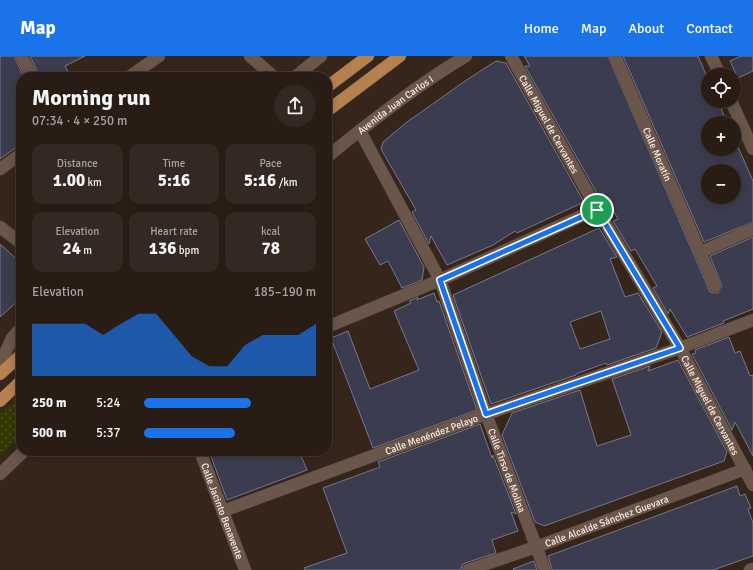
<!DOCTYPE html>
<html lang="en">
<head>
<meta charset="utf-8">
<style>
  body { margin:0; font-family:Signika,sans-serif; background:#342922; color:#f1f3f6; height:100vh; display:flex; flex-direction:column; font-size:15px; white-space:nowrap }
  * { box-sizing:border-box; margin:0 }
  p { font-size:13px; color:#a5a1a0 }
  .icon { flex:none; width:22px; height:22px; fill:none; stroke:currentColor; stroke-width:2; stroke-linecap:round; stroke-linejoin:round }
  .map { position:relative; flex:1; overflow:hidden }
  .details { position:absolute; left:16px; top:16px; width:316px; height:384px; display:flex; flex-direction:column; background:#281c14; border-radius:16px; box-shadow:0 2px 10px #0003,0 0 0 1px #443a34 }
  .details>* { flex:none }
  .controls { position:absolute; left:701px; top:12px; display:grid; gap:8px }
  .controls a { display:grid; place-items:center; width:40px; height:40px; border-radius:50%; background:#281c14; box-shadow:0 2px 10px #0003,0 0 0 1px #443a34; font-size:20px }
  .pin { position:absolute; display:grid; place-items:center; width:34px; height:34px; color:#fff; margin:-17px; border:2px solid #fff; border-radius:50%; box-shadow:0 1px 4px #0007 }
  .round { display:grid; place-items:center; flex:none; width:42px; height:42px; border-radius:21px; background:#342922 }
  .headline { display:flex; align-items:center; justify-content:space-between; height:68px; padding:0 16px }
  h1 { font-size:22px; font-weight:700; line-height:30px }
  .stats { display:grid; grid-template-columns:repeat(3,1fr); gap:6px; height:68px; padding:4px 16px }
  .stats div { display:grid; align-content:center; border-radius:10px; background:#342922; text-align:center }
  .stats b { font-size:17px; font-weight:700 }
  .stats small { font-size:11px; font-weight:400 }
  .stats p { font-size:11px }
  .chart { height:112px; padding:8px 16px }
  .chart p { display:flex; justify-content:space-between }
  .chart svg { width:100%; height:72px; margin-top:4px; fill:#1a73e8; opacity:.7 }
  ul { padding:0 16px; list-style:none; font-size:13px }
  li { display:grid; grid-template-columns:64px 48px 1fr; align-items:center; height:30px }
  li i { height:10px; border-radius:5px; background:#1a73e8 }
  header { display:flex; align-items:center; gap:24px; box-sizing:border-box; height:56px; padding:0 20px; background:#1a73e8; color:#fff }
  header strong { font-size:19px }
  nav { display:flex; gap:22px; margin-inline-start:auto; font-size:14px }
  .map>svg:first-child { display:block }
  .park { fill:url(#park-dots) }
  .building { fill:#3b3c4f; stroke:#77788d; fill-rule:evenodd }
  .lines { fill:none; stroke-linecap:round; stroke-linejoin:round }
  .street-casing { stroke:#52433b; stroke-width:13 }
  .primary-casing { stroke:#52433b; stroke-width:13 }
  .street { stroke:#6a564b; stroke-width:12 }
  .primary { stroke:#b7804f; stroke-width:12 }
  .route-casing { stroke:#fff; stroke-width:8 }
  .route { stroke:#1a73e8; stroke-width:5 }
  .labels { text-anchor:middle; stroke-width:3; stroke-linejoin:round; paint-order:stroke }
  .street-label { font-size:10px; fill:#f8ece5; stroke:#18100c }
</style>
</head>
<body>
<header>
<strong>Map</strong>
<nav><a>Home</a><a>Map</a><a>About</a><a>Contact</a></nav>
</header>
<div class="map">
<svg width="753" height="514" viewBox="0 0 753 514">
  <defs>
    <pattern id="park-dots" width="8" height="8" patternUnits="userSpaceOnUse"><rect width="8" height="8" fill="#323800"/><path d="M2 2h.1M6 6h.1" fill="none" stroke="#505525" stroke-width="1.8" stroke-linecap="round"/></pattern>
  </defs>
  <rect width="100%" height="100%" fill="#36251b"/>
  <path class="park" d="M21,337V380L0,399V358Z"/>
  <path class="building" d="M0,0H14L24,21H21V88L0,103Z
    M30,0H85L65,10L71,21H40Z
    M524,0H608L710,236L714,237H718L722,230L710,200L753,181V253L723,265L724,267L687,281L670,253L668,258L653,232L657,230L635,193L631,195L613,165L618,163L603,137L598,139L525,10H530Z
    M623,0H698L708,23V45H718L727,67H708V93H734V82L753,125V166L704,186ZM708,115H734V141H708Z
    M741,0H753V15L738,22L730,5Z
    M496,5L506,7L584,146L517,177L515,175L493,189L447,209L431,180L429,188L412,156L416,154L381,93L383,86L407,66L468,23Z
    M399,164L424,211L422,224L402,232L388,205L380,209L365,183Z
    M599,172L617,201L610,203L625,241L638,237L662,276L656,292L607,309L606,307L576,318V319L491,348L453,239ZM601,255L610,283L580,293L570,266Z
    M0,188L21,207V242L0,261Z
    M434,237L437,246L439,245L477,354L373,392L331,282L348,275L370,333L419,314L394,255L411,247L409,245L418,241L417,244Z
    M729,281L735,297L740,295L750,320L753,319V400L735,366L732,374L692,298L696,297L695,294Z
    M678,304L727,396L724,405L544,470L535,466L502,379L512,357L580,334L597,390L631,379L612,323L650,310L648,315Z
    M480,368L492,402L493,399L516,458L511,456L518,475L492,484L496,497L465,507L462,509L461,514H305L304,512L347,497L323,432L380,411L378,406Z
    M209,395H299L307,414L227,444Z
    M737,430L740,440L745,438L751,452L748,453L753,467V500L713,514H552L548,500Z
    M534,505L537,514H514L513,513Z"/>
  <g class="lines">
    <g class="street-casing">
      <g id="street">
        <path d="M21,0L33,21"/>
        <path d="M250,0L274,21"/>
        <path id="s1" d="M511,0L597,153L680,292L753,429"/>
        <path id="s2" d="M615,0L715,230"/>
        <path d="M711,0L720,19"/>
        <path d="M129,21L159,0"/>
        <path d="M295,21L321,0"/>
        <path d="M731,45L753,93"/>
        <path id="s3" d="M360,75L440,224L486,358L545,514"/>
        <path id="s4" d="M327,101C371,65 417,29 466,0"/>
        <path d="M0,113L21,98"/>
        <path d="M0,171L21,187"/>
        <path d="M701,196L753,173"/>
        <path d="M327,271L440,224L597,153"/>
        <path d="M0,309L12,282L21,272"/>
        <path id="s5" d="M200,395L245,514"/>
        <path d="M0,418L24,395"/>
        <path id="s6" d="M223,455L486,358L680,292L753,264"/>
        <path id="s7" d="M468,514L536,491L745,413"/>
        <path d="M750,514L753,513"/>
      </g>
    </g>
    <g class="primary-casing">
      <path id="primary" d="M327,31L368,0
        M327,55L400,0
        M0,318L21,299
        M0,345L21,325"/>
    </g>
    <use href="#street" class="street"/>
    <use href="#primary" class="primary"/>
  </g>
  <g class="lines">
    <g class="route-casing">
      <path id="route" d="M597,154L680,292L486,358L440,224Z"/>
    </g>
    <use href="#route" class="route"/>
  </g>
  <g class="labels">
    <g class="street-label">
      <text dy="4" stroke="none"><textPath href="#s4" startOffset="86">Avenida Juan Carlos I</textPath></text>
      <text dy="4" stroke="none"><textPath href="#s1" startOffset="78">Calle Miguel de Cervantes</textPath></text>
      <text dy="4" stroke="none"><textPath href="#s2" startOffset="107">Calle Moratín</textPath></text>
      <text dy="4" stroke="none"><textPath href="#s1" startOffset="402">Calle Miguel de Cervantes</textPath></text>
      <text dy="4" stroke="none"><textPath href="#s6" startOffset="222">Calle Menéndez Pelayo</textPath></text>
      <text dy="4" stroke="none"><textPath href="#s3" startOffset="371">Calle Tirso de Molina</textPath></text>
      <text dy="4" stroke="none"><textPath href="#s5" startOffset="64">Calle Jacinto Benavente</textPath></text>
      <text dy="4" stroke="none"><textPath href="#s7" startOffset="147">Calle Alcalde Sánchez Guevara</textPath></text>
    </g>
  </g>
</svg>
<div class="controls">
<a><svg class="icon" aria-label="locate" viewBox="0 0 24 24"><circle cx="12" cy="12" r="6"/><path d="M12 2v4M12 18v4M2 12h4M18 12h4"/></svg></a>
<a>+</a>
<a>−</a>
</div>
<div class="pin" style="left:597px;top:154px;background:#1e9e55"><svg class="icon" aria-label="arrive" viewBox="0 0 24 24"><path d="M6 21V4h12l-3 4 3 4H6"/></svg></div>
<section class="details">
<div class="headline"><div><h1>Morning run</h1><p>07:34 · 4 × 250 m</p></div><a class="round"><svg class="icon" aria-label="share" viewBox="0 0 24 24"><path d="M12 15V3M7 8l5-5 5 5M5 13v7h14v-7"/></svg></a></div>
<div class="stats">
<div><p>Distance</p><b>1.00<small> km</small></b></div>
<div><p>Time</p><b>5:16</b></div>
<div><p>Pace</p><b>5:16<small> /km</small></b></div>
</div>
<div class="stats">
<div><p>Elevation</p><b>24<small> m</small></b></div>
<div><p>Heart rate</p><b>136<small> bpm</small></b></div>
<div><p>kcal</p><b>78</b></div>
</div>
<div class="chart"><p><span>Elevation</span>185–190 m</p>
<svg viewBox="0 0 160 44" preserveAspectRatio="none"><path d="M0 44V12L10 12L20 12L30 12L40 19L50 12L60 6L70 6L80 19L90 32L100 38L110 38L120 25L130 19L140 19L150 19L160 12V44z"/></svg>
</div>
<ul>
<li><b>250 m</b>5:24<i style="width:62%"></i></li>
<li><b>500 m</b>5:37<i style="width:53%"></i></li>
</ul>
</section>
</div>
</body>
</html>
